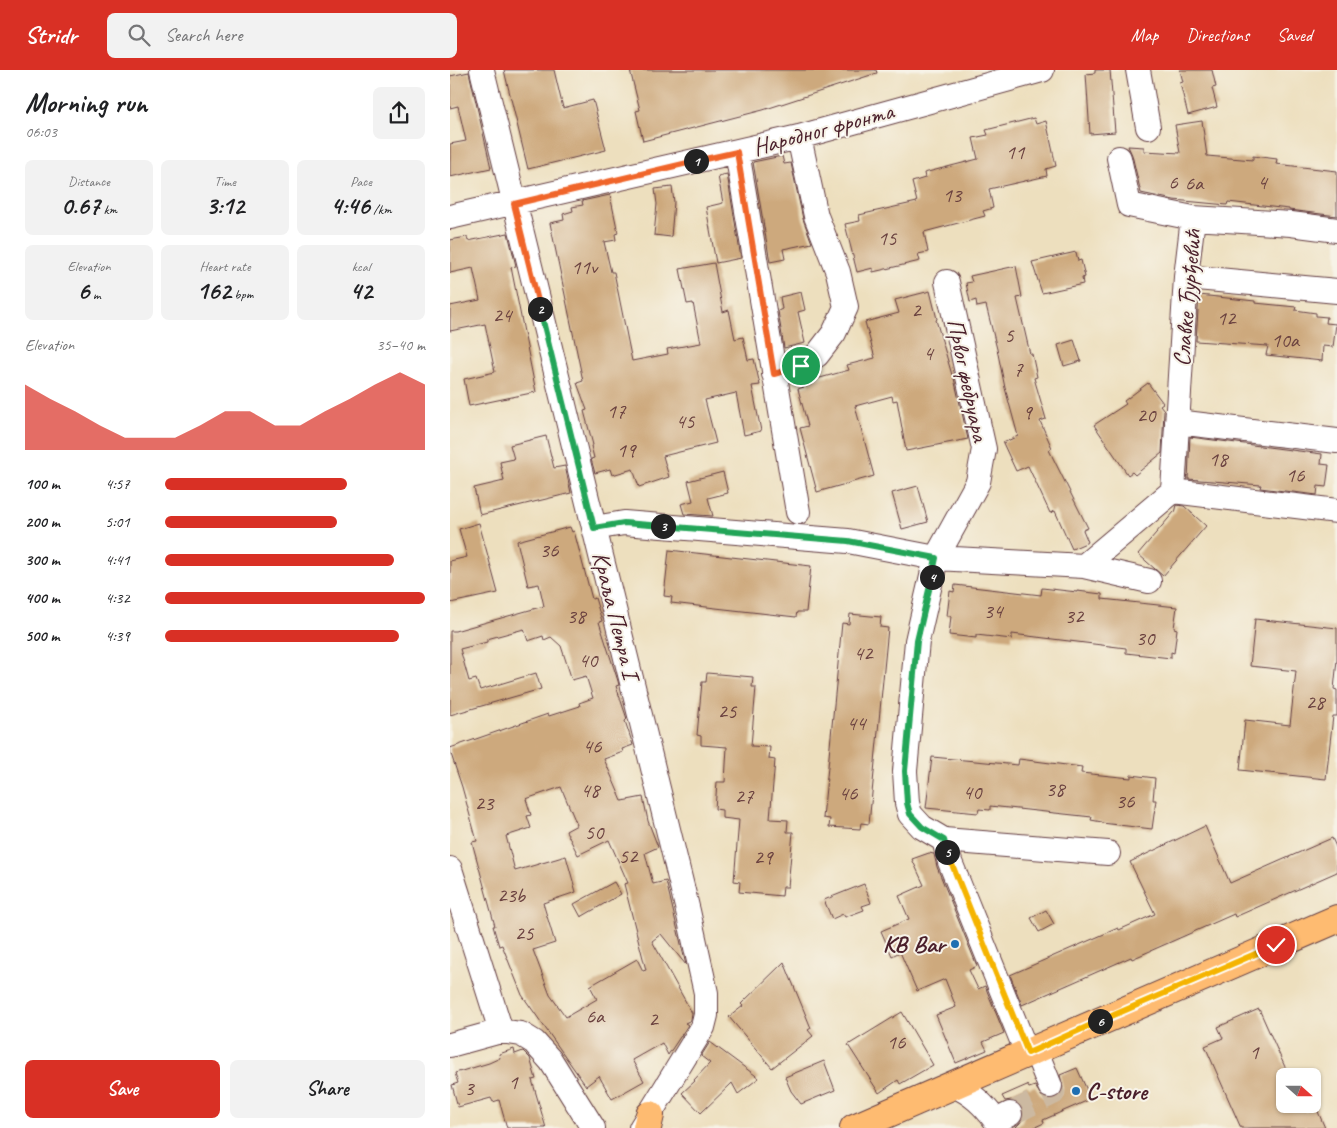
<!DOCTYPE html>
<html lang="en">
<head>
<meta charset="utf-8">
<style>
  body { margin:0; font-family:Caveat,sans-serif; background:#f2f2f2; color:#202124; height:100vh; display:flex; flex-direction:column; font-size:19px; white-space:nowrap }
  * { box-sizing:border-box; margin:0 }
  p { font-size:16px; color:#757577 }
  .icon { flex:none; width:28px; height:28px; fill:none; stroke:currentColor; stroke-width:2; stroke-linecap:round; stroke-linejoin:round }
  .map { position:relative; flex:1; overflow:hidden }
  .panel { display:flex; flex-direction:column; background:#fff; width:450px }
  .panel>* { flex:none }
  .needle { width:32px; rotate:111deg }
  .fabs { position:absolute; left:826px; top:998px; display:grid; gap:10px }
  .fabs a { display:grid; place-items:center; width:45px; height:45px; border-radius:8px; background:#fff; box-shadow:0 1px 4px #0004; font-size:25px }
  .pin { position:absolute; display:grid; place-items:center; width:42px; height:42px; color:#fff; margin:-21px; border:2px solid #fff; border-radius:50%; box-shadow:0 1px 5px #0007 }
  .km { position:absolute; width:25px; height:25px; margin:-12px; border-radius:50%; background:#222; color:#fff; font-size:14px; line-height:25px; text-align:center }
  .round { display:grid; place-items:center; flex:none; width:52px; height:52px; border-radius:8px; background:#f2f2f2 }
  .summary { display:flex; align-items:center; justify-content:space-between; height:85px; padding:0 25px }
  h1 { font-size:28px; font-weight:700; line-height:38px }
  .metrics { display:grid; grid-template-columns:repeat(3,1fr); gap:8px; height:85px; padding:5px 25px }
  .metrics div { display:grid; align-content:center; border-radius:8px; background:#f2f2f2; text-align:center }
  .metrics b { font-size:25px; font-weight:700 }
  .metrics small { font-size:14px; font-weight:400 }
  .metrics p { font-size:14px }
  .chart { height:140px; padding:10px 25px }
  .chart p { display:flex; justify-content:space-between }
  .chart svg { width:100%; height:90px; margin-top:5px; fill:#d93025; opacity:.7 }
  .primary-button { display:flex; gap:10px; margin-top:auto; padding:10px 25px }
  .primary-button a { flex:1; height:58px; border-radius:8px; background:#d93025; color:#fff; font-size:20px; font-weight:700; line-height:58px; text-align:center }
  .primary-button a+a { background:#f2f2f2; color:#202124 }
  ul { padding:0 25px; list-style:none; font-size:16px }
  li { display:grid; grid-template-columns:80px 60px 1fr; align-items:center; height:38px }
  li i { height:12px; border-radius:6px; background:#d93025 }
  header { display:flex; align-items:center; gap:30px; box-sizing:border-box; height:70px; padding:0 25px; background:#d93025; color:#fff }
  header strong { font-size:24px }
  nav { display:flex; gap:28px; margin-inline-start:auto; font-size:18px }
  .search { width:350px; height:45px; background:#f2f2f2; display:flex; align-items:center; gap:12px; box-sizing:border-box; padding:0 18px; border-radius:8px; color:#757577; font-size:19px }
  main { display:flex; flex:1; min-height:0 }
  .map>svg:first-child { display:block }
  .building { fill:#cda97d; fill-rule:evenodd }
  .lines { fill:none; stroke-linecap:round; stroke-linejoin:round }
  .minor-tunnel { stroke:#ccb9a1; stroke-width:24; stroke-dasharray:24 12; stroke-linecap:butt }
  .minor-casing { stroke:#623c41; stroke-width:26 }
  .major-casing { stroke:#623c41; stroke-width:30 }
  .minor { stroke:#fff; stroke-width:24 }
  .major { stroke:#febb71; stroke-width:28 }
  .split-1-casing { stroke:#fff; stroke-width:10 }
  .split-2-casing { stroke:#fff; stroke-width:10 }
  .split-3-casing { stroke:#fff; stroke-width:10 }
  .split-4-casing { stroke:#fff; stroke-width:10 }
  .split-5-casing { stroke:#fff; stroke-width:10 }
  .split-6-casing { stroke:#fff; stroke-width:10 }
  .split-7-casing { stroke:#fff; stroke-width:10 }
  .split-1 { stroke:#f0652b; stroke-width:6 }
  .split-2 { stroke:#f0652b; stroke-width:6 }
  .split-3 { stroke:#22a559; stroke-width:6 }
  .split-4 { stroke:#22a559; stroke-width:6 }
  .split-5 { stroke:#22a559; stroke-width:6 }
  .split-6 { stroke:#f5b400; stroke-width:6 }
  .split-7 { stroke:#f5b400; stroke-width:6 }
  .poi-dot { fill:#1f6fb2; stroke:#f7f3e8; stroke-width:2 }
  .labels { text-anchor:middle; stroke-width:4; stroke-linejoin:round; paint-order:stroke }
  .number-label { font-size:21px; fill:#6b4240 }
  .street-label { font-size:24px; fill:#4a1f2b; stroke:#f7f3e8 }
  .poi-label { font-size:24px; font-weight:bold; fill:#4a1f2b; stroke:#f7f3e8; text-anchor:end }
</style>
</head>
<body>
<header>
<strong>Stridr</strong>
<div class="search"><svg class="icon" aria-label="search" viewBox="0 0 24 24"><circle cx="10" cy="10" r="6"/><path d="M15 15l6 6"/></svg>Search here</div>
<nav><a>Map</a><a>Directions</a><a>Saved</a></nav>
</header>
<main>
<section class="panel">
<div class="summary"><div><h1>Morning run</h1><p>06:03</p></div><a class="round"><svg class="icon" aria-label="share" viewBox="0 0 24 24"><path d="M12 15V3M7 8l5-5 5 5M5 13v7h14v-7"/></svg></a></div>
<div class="metrics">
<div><p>Distance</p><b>0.67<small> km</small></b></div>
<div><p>Time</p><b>3:12</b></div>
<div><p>Pace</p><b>4:46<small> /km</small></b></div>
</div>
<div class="metrics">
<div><p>Elevation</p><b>6<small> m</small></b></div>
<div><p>Heart rate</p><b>162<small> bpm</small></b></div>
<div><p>kcal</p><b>42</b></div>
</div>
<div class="chart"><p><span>Elevation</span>35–40 m</p>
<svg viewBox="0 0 160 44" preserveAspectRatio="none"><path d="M0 44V12L10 19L20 25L30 32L40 38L50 38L60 38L70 32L80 25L90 25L100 32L110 32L120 25L130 19L140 12L150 6L160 12V44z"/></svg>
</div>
<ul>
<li><b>100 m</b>4:57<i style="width:70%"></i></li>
<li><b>200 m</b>5:01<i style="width:66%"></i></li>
<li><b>300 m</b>4:41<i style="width:88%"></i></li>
<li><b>400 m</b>4:32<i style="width:100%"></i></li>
<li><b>500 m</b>4:39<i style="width:90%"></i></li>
</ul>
<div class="primary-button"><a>Save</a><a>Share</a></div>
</section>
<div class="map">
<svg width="887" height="1058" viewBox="0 0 887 1058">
  <rect width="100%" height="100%" fill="#f7f3e8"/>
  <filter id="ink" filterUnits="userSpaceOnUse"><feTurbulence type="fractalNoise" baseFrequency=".02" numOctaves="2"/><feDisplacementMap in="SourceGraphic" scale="10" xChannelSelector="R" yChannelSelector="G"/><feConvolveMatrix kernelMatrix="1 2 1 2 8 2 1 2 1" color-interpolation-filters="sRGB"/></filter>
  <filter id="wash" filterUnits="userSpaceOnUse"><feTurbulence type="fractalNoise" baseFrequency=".0096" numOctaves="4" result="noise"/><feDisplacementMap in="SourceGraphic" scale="20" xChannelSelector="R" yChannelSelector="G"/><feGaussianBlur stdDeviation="1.12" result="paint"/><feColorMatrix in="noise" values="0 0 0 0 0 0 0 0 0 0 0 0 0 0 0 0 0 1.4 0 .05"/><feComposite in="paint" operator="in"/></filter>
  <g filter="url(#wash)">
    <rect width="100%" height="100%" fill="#eddfbe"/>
    <g id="blocks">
      <path class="building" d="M54,0H104L113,38L143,30L156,80L78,99Z
        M180,0H426L427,3L313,40L193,71L186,41L190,40Z
        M645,0H660L665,62L640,64L636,4L645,3Z
        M730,0H762L766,17L762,18L767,37L738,45L730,13L733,12Z
        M19,2L41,98L0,107V74L16,71L8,36L0,38V6Z
        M584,48L586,54L596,51L599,64L606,96L596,99L597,106L539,119L543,138L533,141L535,146L474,162L478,182L468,184L470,191L423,202V198L407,202L395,154L410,151L409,145L467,132L462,112L475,108L474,103L528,89L523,68L538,65L536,60Z
        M752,51L757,86L803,90V86L827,89L826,94L887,101V146L839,140V139L778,132L777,135L724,130L691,123L682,85L678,76L694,77V81L730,83L725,55Z
        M332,86L334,94L341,93L353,149L362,173L333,179L335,189L320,192L303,92Z
        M277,104L291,188L266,193L256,137L273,133L268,106Z
        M222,117L224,132L221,167L204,165L207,134L205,119Z
        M160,125L168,163L165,164L166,170L154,172L161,202H164L182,291L218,284L217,279L251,273L243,233L237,234L230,199L264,193L273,242L279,240L285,269L293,267L298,290L304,289L310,315L302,316L311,361L294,365L286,323L255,330L266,373L213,386L219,407L189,417L183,399L162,405L160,399L145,403L141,389L144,388L141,376L143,375L134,341L137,340L127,313L133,311L100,153L114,150L113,144L123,141L122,137L133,135L132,131Z
        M58,163L66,196L61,197L86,322L19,336L14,309L45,302L35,254L0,261V236L30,230L23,198L0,203V170L17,167L18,171Z
        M626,182L628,191L631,190L635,207L632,208L633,214L592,223L582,192Z
        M566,196L572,227L567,228L580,284H582L587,307L584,308L596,349L590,351L602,378L599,380L638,458L633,460L638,472L622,479L605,441L600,443L578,396L566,401L553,373L568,366L555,318L547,279L536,235L527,237L526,230L520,232L516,213L522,212L520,206Z
        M480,221L487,249L486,250L502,305L503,304L518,369L456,381L447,330L443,331L442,326L405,336L424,406L367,422L350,358L358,356L348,319L360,315L359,311L399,300L397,295L425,288L415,252L449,243L445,230Z
        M351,222L355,240L348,242L355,273L334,278L328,241L332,239L330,227Z
        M749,225L805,231V233L846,237L845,240L866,243V246L877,247L876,253L886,254L883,277L873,276L872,291L816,285L818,276L746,271Z
        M624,270L631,291L614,296L608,275Z
        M698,313L713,333L710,335L714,340L712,383L685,405L682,402L678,405L644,355L676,334L674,331Z
        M96,366L104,398L115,396L121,423L30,445L24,418L54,411L50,392L64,389L60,375Z
        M740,367L872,384L871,394L879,395L876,417L868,416L867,425L810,418L811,415L738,409Z
        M273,402L278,423L258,428L263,446L234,444L231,434L243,431L238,411Z
        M468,416L478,452L452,459L442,423Z
        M727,435L734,436L756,456L713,506L688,484L724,442L725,443Z
        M29,453L48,523L0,533V491L17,487L9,459Z
        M120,457L122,462L124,461L142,529L145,528L152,551L149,552L168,611L169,615L166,616L177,649L175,651L183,675L172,679L173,682L154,689L172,731L193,727L198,751L208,777L195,783L203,814L216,811L236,895L211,864L202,871L242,943L241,950L235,953L238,955L218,985L212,973L182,990L194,1011L162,1029L149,1006L136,1016L72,925L52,875L49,876L43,856H45L22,772L27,771L12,717L0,681V678L98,644L99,646L130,636L129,633L143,628L136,606L122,610L111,576L101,567L94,570L93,566L78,571L74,559L37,569V572L10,579L19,611L26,609L30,620L86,603L91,619L0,645V561H5L94,536L89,514L78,516L67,471ZM111,717L127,755L116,761L128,785L159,770L178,813L174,814L196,900L193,901L187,889L140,916L147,929L116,947L100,925L83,880L105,873L93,833L126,822L116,786L65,801L56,766L81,758L77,746L81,745L76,729Z
        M219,480L361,496L356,542H347L346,547L221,533L222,527L214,526Z
        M505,515L591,525L592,518L627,522V521L652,524V529L727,537L724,558L727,559L724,583L721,582V588L676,583V578L562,564V569L526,565V568L499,565L501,546H497L500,521L504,522Z
        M400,544L431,547L430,557L438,558L419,754L411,753L410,759L379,757L380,749L373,748L392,553L399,554Z
        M805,549L887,558V590L884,619L887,620V646H883L876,709L790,700L795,650L840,655L846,601L800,596Z
        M257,603L303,607L302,617H306L301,676L320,677L319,689L325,690L320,749L338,750L337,762H343L338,817H333L332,826L289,822L290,812L284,811L289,750L272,748V740L265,739L267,712H275L277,677L251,675V666L247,665L252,612H256Z
        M482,687L568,695L569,689L632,697L631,703L681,708V705L705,708L703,730H706L702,759L652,753V752L641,750L642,747L540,736V740L529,739L528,743L476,738Z
        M755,756L780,813L882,768L887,779V802L785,847L784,844L682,889L681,887L572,935L560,905L668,858L669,860L705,844L680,792Z
        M479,783L484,784L487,797L527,896L519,900L528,919L535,916L554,963L533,972L537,980L506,993L486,945L506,937L495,909L467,921L450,882L442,886L431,861L459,849L449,826L474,815L462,789Z
        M164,812L171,824L131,847L124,834Z
        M414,814L421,833L412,836L414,840L395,847L393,844L382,849L374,830Z
        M596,840L604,854L589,862L581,848Z
        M334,892L361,958L358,960L363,966L322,998L279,947L293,936L291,934Z
        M809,939L839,1006H835V1034H851L855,1042L866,1037L875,1058H791L755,976L773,968L768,957Z
        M452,942L483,995L450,1014L448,1010L429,1023L398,975Z
        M260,972L309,1008L288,1024L282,1013L251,1043L232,1023L245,1011L244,1010L260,993L251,986Z
        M64,979L65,984L73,981L80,988L86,1009L82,1010L96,1058H57L49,1030L43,1032L41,1028L8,1037L2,1015L8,1013L5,1003L39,993L50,988L49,984Z
        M374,991L385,1020L351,1034L341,1021L335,1007Z
        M627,998L641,1029L593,1050L594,1053L583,1058H566V1057L572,1051L574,1045L572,1038L567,1032L561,1030L555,1031L552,1026L577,1015L579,1018L585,1016L592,1027L599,1030L605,1029L610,1025L613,1018L610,1005Z"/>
    </g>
  </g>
  <g filter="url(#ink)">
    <use href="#blocks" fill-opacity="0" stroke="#623c41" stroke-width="1"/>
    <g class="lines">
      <path class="minor-tunnel" d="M560,1044L603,1023L600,1016"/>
      <g class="minor-casing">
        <path id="minor" d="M32,0L238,841L256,923V945L253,957L191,1058
          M688,0L698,57
          M287,82L348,442
          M669,88L679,135L743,148
          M0,147L349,67L592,0
          M736,207L887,221
          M497,212L534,379L528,412L486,488L467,571L455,701L457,733L460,744L472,757L494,770L658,783
          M324,304L351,295L367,285L384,263L396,237L388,202L366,146L349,67
          M727,352L887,371
          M723,421L736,207L743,148L841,154L887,160
          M144,458L174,453L398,471L486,488L634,496L723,421L887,441
          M634,496L699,511
          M494,770L500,792L577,983
          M0,799L51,961
          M0,975L51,961L71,964L84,972L101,991L143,1058
          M585,979L600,1016
          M503,1015C522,1023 534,1035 546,1051L560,1044"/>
      </g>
      <g class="major-casing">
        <path id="major" d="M197,1058L200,1045
          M404,1058L887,849"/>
      </g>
      <use href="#minor" class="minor"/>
      <use href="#major" class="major"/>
    </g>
  </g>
  <g class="lines" filter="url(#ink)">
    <g class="split-1-casing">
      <path id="split-1" d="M246,91L287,82L324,304L351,296"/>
    </g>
    <g class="split-2-casing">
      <path id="split-2" d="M90,239L64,134L246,91"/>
    </g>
    <g class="split-3-casing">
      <path id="split-3" d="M90,239L144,458L174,453L213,456"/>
    </g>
    <g class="split-4-casing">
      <path id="split-4" d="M213,456L398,471L486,488L482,507"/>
    </g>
    <g class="split-5-casing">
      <path id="split-5" d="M482,507L467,571L455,701L457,733L460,744L472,757L494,770L497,782"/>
    </g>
    <g class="split-6-casing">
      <path id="split-6" d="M497,782L578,983L650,951"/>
    </g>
    <g class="split-7-casing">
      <path id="split-7" d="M650,951L826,875"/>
    </g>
    <use href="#split-1" class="split-1"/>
    <use href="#split-2" class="split-2"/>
    <use href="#split-3" class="split-3"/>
    <use href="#split-4" class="split-4"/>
    <use href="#split-5" class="split-5"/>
    <use href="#split-6" class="split-6"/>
    <use href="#split-7" class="split-7"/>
  </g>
  <g class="poi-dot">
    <circle cx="505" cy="874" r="5"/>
    <circle cx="626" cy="1021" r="5"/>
  </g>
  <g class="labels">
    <g class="number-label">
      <text x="565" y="89">11</text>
      <text x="723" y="119">6</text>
      <text x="812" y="119">4</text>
      <text x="744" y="120">6a</text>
      <text x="502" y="132">13</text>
      <text x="437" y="175">15</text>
      <text x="134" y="204">11v</text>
      <text x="466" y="247">2</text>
      <text x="52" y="252">24</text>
      <text x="776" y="255">12</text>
      <text x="559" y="272">5</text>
      <text x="835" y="277">10a</text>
      <text x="478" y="290">4</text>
      <text x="568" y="306">7</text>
      <text x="166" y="348">17</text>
      <text x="577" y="349">9</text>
      <text x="696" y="352">20</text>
      <text x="235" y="358">45</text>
      <text x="176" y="387">19</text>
      <text x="768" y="396">18</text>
      <text x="845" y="412">16</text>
      <text x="99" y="487">36</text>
      <text x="543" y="548">34</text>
      <text x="126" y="553">38</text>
      <text x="624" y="553">32</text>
      <text x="695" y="575">30</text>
      <text x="413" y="590">42</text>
      <text x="138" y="597">40</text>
      <text x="865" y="639">28</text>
      <text x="277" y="648">25</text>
      <text x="406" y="660">44</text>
      <text x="142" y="683">46</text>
      <text x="605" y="726">38</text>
      <text x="140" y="727">48</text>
      <text x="522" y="729">40</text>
      <text x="398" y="730">46</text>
      <text x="294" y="733">27</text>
      <text x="675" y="738">36</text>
      <text x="34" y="740">23</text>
      <text x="144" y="769">50</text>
      <text x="178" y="793">52</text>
      <text x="313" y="794">29</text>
      <text x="61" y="832">23b</text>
      <text x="74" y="870">25</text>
      <text x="145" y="953">6a</text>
      <text x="203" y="956">2</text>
      <text x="446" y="979">16</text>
      <text x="804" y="989">1</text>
      <text x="63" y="1019">1</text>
      <text x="19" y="1025">3</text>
    </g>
    <g class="street-label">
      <text transform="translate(373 59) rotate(-15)" y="8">Народног фронта</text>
      <text transform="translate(737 228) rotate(-85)" y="8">Славке Ђурђевић</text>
      <text transform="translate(518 310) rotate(78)" y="8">Првог фебруара</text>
      <text transform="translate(166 545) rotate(76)" y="8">Краља Петра I</text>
    </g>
    <g class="poi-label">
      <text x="495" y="882">KB Bar</text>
      <text x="636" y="1029" text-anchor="start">C-store</text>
    </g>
  </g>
</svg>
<div class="fabs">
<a><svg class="needle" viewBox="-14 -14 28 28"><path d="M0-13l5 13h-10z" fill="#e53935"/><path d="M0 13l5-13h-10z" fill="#757577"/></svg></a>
</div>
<div class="pin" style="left:351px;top:296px;background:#1e9e55"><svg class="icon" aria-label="arrive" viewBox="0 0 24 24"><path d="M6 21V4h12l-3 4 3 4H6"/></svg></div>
<div class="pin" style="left:826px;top:875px;background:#d93025"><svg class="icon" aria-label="check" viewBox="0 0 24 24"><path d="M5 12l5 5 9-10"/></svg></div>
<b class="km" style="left:246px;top:91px">1</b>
<b class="km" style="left:90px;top:239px">2</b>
<b class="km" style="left:213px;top:456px">3</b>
<b class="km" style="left:482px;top:507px">4</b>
<b class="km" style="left:497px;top:782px">5</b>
<b class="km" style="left:650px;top:951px">6</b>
</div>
</main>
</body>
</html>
